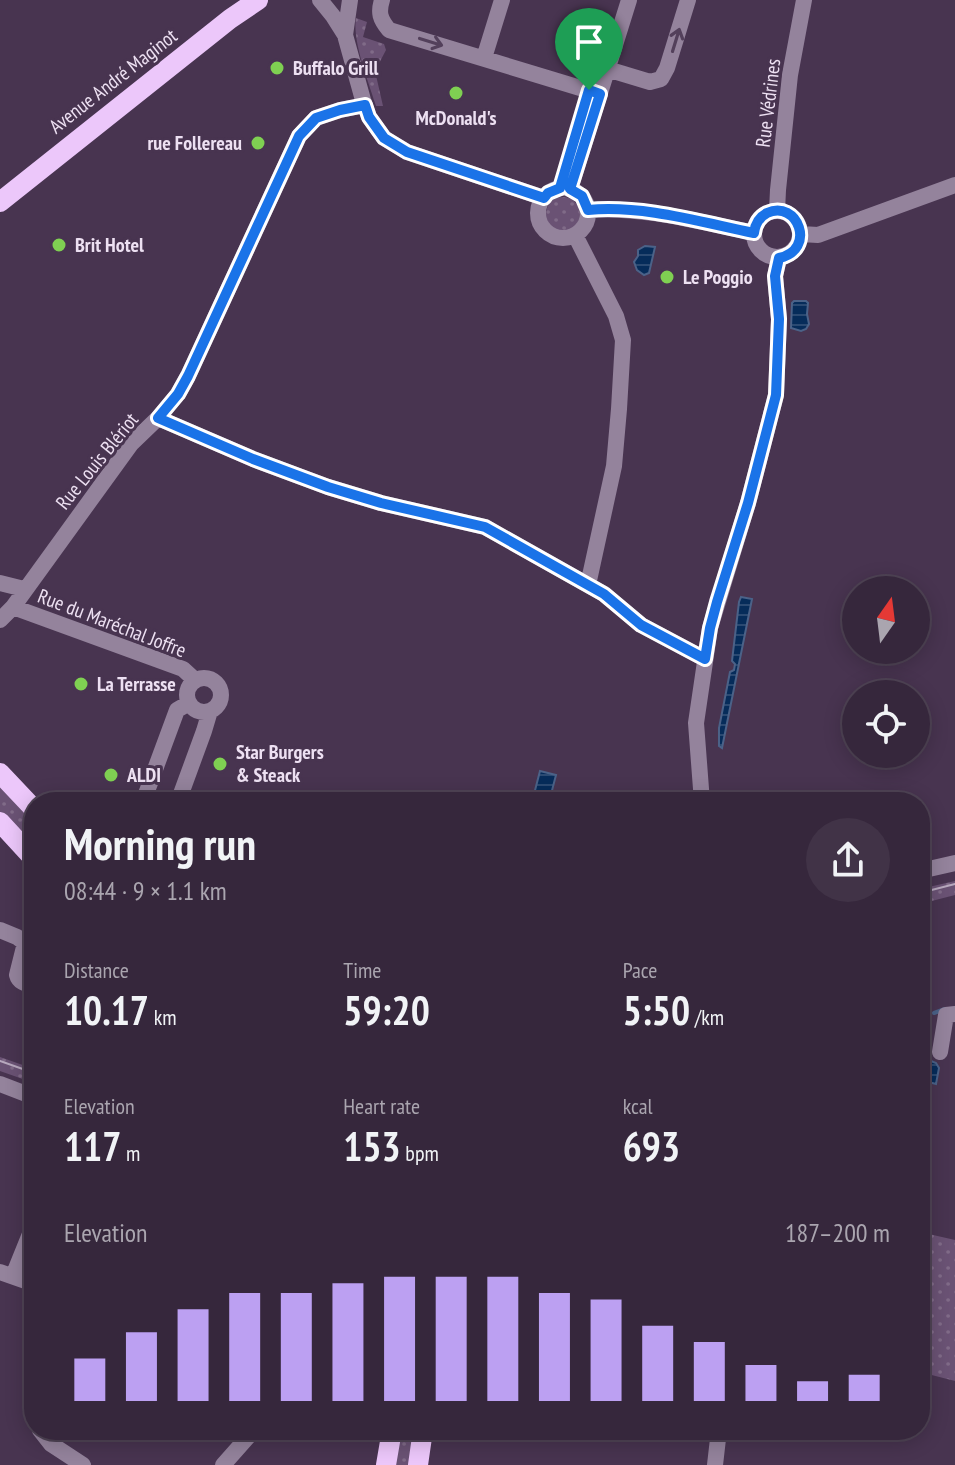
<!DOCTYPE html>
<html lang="en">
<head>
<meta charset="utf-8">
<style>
  body { margin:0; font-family:"PT Sans Narrow",sans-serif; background:#413347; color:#f1f3f6; height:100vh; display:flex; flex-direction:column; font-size:30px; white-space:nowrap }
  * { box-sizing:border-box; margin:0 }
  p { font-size:26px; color:#aaa5af }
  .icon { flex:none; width:44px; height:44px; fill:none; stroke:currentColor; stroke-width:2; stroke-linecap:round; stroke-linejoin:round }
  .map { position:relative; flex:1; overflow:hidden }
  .sheet { position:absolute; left:24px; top:792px; width:906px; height:648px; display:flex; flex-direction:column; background:#36273c; border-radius:32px; box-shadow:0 4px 20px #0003,0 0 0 2px #504456 }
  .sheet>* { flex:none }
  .needle { width:52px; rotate:14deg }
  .buttons { position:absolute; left:842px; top:576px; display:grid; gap:16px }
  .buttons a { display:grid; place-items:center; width:88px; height:88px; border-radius:50%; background:#36273c; box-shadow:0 4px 20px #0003,0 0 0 2px #504456; font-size:40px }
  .pin { position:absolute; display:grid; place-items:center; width:68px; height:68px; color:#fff; margin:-82px -34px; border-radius:50% 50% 50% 0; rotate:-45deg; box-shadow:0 0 8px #0007 }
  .pin .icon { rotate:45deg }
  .round { display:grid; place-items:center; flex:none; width:84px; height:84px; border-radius:42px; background:#413347 }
  .headline { display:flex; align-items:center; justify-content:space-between; height:136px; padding:0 40px }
  h1 { font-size:44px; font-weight:700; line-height:60px }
  .stats { display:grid; grid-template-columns:repeat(3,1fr); gap:12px; height:136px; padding:8px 40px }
  .stats div { display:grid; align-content:center }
  .stats b { font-size:40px; font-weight:700 }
  .stats small { font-size:22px; font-weight:400 }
  .stats p { font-size:22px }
  .chart { height:224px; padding:16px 40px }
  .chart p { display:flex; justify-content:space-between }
  .chart svg { width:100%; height:144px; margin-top:8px; stroke:#bca0f2; stroke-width:6 }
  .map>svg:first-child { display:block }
  .grass { fill:url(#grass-dots) }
  .water { fill:url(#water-rules); stroke:#4b6288; stroke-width:2 }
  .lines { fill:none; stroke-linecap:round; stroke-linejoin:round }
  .stream { stroke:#4b6288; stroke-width:4 }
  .minor { stroke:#94839c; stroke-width:16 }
  .primary { stroke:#ecc7fa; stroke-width:20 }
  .tram { stroke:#b8a9be; stroke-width:2 }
  .oneway { stroke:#53405b }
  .route-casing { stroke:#fff; stroke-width:16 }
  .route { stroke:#1a73e8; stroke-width:10 }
  .poi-dot { fill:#7fd052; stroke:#483450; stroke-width:3 }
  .labels { text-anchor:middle; stroke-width:6; stroke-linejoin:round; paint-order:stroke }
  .poi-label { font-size:20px; font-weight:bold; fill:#ede0f2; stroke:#483450; text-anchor:start }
  .street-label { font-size:20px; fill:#ede0f2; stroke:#483450 }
</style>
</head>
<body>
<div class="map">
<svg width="955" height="1465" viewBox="0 0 955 1465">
  <defs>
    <pattern id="grass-dots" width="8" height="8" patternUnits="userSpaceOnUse" patternTransform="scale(2)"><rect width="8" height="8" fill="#6a5274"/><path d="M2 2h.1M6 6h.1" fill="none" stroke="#806b88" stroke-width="1.8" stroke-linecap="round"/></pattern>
    <pattern id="water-rules" width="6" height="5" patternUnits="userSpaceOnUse" patternTransform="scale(2)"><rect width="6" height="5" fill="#062c5a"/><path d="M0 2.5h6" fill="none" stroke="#2b4a72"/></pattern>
  </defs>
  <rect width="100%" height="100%" fill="#483450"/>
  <path class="grass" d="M356,18L367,22L363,37L384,44L386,50L375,71L383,106H376C369,83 352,41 356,18Z
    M546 214a17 17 0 1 1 34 0a17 17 0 1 1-34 0Z
    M0,783L34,821V849L0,812Z
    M955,881V895L920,904V889Z
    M0,1057L34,1069V1083L0,1071Z
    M920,1232L955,1240V1381L920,1372Z
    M399,1430H416L412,1465H393Z"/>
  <path class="water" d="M645,246L655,247L649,273L644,275L637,270L634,262L638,256V250Z
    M794,301H806L808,303L807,314L809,324L806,329L801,331L791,328L792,303Z
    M741,597L752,599L722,748L719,746V728L730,672L734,670L735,664L732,661L739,602Z
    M540,771L556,775L549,802H532Z
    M931,1061L936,1063L939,1068L936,1084L921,1080L925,1063Z"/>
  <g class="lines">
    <path class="stream" d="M934,1013L945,1009"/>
    <path class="minor" d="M320,0L333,16L345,35L363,100L369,117L384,138L407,152L544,198
      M382,0C378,13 380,19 389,30L600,94
      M345,35L350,0
      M484,58L502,0
      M607,69L650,82L661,79L667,68L688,0
      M538 213a25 25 0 1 1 50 0a25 25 0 1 1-50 0Z
      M570,189L629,0
      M588,210C644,206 700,222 754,233
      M754 234a23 23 0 1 1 46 0a23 23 0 1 1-46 0Z
      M777,211L778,190L790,75L804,0
      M801,234L818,235L955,185
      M575,235L616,316L623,340L619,409L614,466L588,585
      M158,418L178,394L188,376L299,136L316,118L340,110L365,105
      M0,583L24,589
      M13,607L183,669L195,680
      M0,620L13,607L131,444L158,418L253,459L328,487L381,503L485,527L604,594L641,625L705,659
      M187 695a17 17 0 1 1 34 0a17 17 0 1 1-34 0Z
      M143,802L177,710L189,703
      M178,802L204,731L210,711
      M702,802L696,723L710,628L748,503L776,395L779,319L775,276L779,258
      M920,871L955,863
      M0,930L17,937L25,943L17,975C19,983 27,984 34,986
      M940,1052L946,1015L955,1014
      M0,1084L34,1097
      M0,1272L34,1284
      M13,1276L34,1224
      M34,1390L33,1395L34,1415
      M40,1430L51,1444L83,1465
      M223,1465L254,1430
      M715,1465L719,1430"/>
    <path class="primary" d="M0,202L230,19L258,0
      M0,773L34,809
      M0,822L34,859
      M386,1465L392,1430
      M418,1465L423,1430"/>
    <path class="tram" d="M920,893L955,884
      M0,1061L34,1073"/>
  </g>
  <defs><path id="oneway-shaft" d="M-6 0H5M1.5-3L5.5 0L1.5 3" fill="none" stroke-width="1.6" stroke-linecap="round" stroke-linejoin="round" transform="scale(2)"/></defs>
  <g class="oneway">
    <use href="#oneway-shaft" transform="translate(676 40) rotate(-73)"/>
    <use href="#oneway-shaft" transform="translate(431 42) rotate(17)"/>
  </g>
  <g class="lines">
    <g class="route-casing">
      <path id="route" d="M589,90L600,94L570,189L582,196L588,210C644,205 700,222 754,233C755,225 759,217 767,213C798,199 817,250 779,258L775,276L779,319L776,395L748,503L717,602L710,628L705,659L641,625L604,594L485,527L381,503L328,487L253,459L158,418L178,394L188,376L299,136L316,118L340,110L365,105L369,117L384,138L407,152L544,198L548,193L560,188Z"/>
    </g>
    <use href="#route" class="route"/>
  </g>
  <g class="poi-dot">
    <circle cx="277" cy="68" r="8"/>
    <circle cx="456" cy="93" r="8"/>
    <circle cx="258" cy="143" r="8"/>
    <circle cx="59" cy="245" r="8"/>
    <circle cx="667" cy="277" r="8"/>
    <circle cx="81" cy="684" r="8"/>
    <circle cx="220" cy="764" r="8"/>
    <circle cx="111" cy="775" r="8"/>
  </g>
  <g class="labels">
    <g class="poi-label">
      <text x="293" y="75">Buffalo Grill</text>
      <text x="456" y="125" text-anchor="middle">McDonald's</text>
      <text x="242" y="150" text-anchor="end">rue Follereau</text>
      <text x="75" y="252">Brit Hotel</text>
      <text x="683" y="284">Le Poggio</text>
      <text x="97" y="691">La Terrasse</text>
      <text x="236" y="759">Star Burgers<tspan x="236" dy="23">&amp; Steack</tspan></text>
      <text x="127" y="782">ALDI</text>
    </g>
    <g class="street-label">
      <text transform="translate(113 81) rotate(-38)" y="7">Avenue André Maginot</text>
      <text transform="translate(768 103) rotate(-83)" y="7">Rue Védrines</text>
      <text transform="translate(97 461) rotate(-51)" y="7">Rue Louis Blériot</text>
      <text transform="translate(112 623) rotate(21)" y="7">Rue du Maréchal Joffre</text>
    </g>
  </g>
</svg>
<div class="buttons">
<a><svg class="needle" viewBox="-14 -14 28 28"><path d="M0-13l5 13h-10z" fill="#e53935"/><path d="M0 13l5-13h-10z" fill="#aaa5af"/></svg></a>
<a><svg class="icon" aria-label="locate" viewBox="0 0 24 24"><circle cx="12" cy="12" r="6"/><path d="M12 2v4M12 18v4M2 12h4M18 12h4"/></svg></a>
</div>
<div class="pin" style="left:589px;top:90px;background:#1e9e55"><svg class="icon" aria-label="arrive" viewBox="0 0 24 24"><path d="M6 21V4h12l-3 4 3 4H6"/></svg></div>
<section class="sheet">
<div class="headline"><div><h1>Morning run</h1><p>08:44 · 9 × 1.1 km</p></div><a class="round"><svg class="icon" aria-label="share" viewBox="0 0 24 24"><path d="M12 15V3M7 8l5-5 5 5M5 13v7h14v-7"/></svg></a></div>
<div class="stats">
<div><p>Distance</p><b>10.17<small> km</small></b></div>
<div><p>Time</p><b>59:20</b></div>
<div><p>Pace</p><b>5:50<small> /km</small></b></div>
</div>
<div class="stats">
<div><p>Elevation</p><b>117<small> m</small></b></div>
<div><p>Heart rate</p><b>153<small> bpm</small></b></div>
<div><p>kcal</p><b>693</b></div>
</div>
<div class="chart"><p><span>Elevation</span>187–200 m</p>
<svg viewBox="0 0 160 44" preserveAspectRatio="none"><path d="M5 44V31M15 44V23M25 44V16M35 44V11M45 44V11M55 44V8M65 44V6M75 44V6M85 44V6M95 44V11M105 44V13M115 44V21M125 44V26M135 44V33M145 44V38M155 44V36"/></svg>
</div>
</section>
</div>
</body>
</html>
